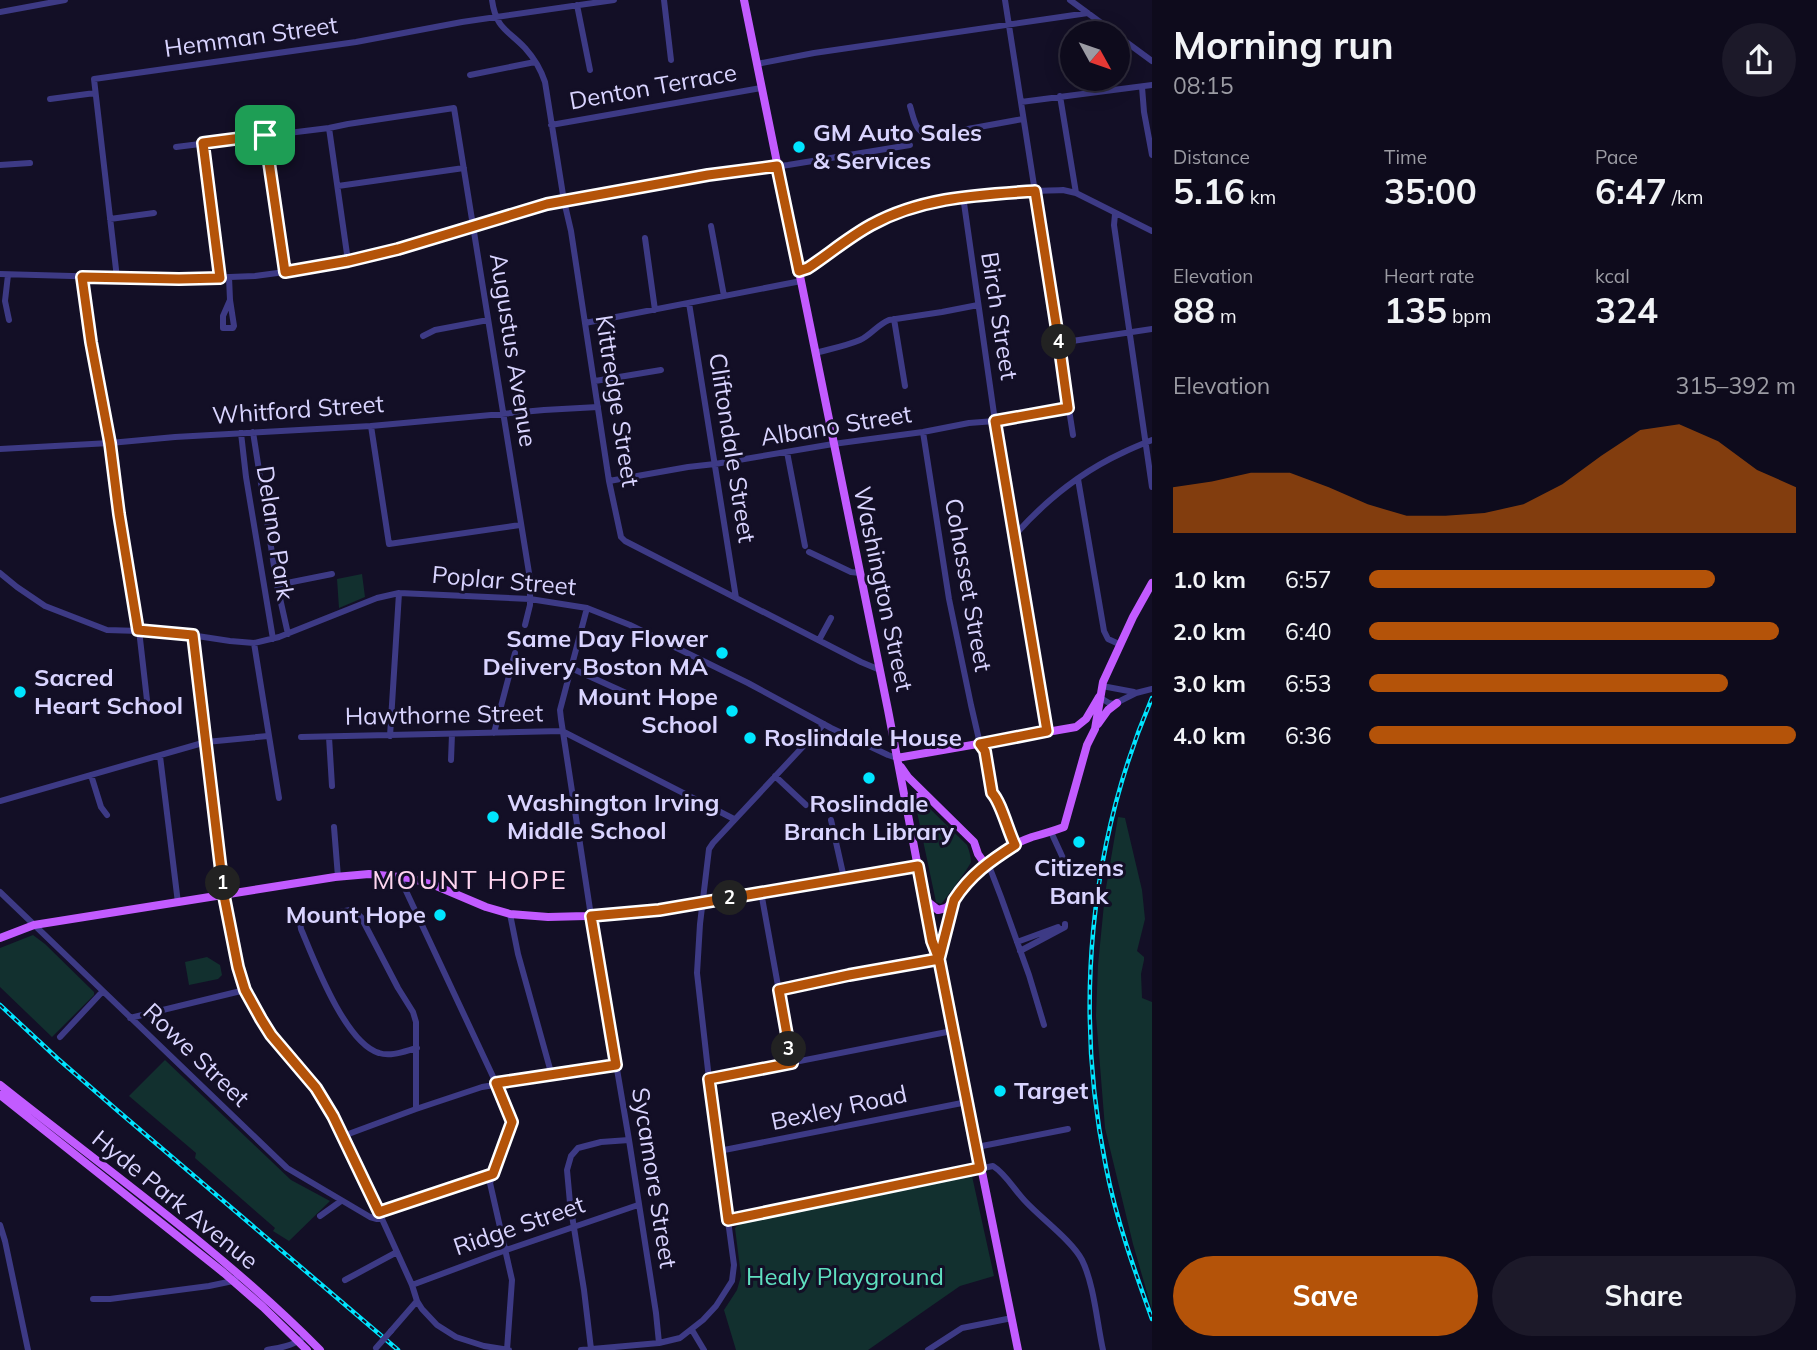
<!DOCTYPE html>
<html lang="en">
<head>
<meta charset="utf-8">
<style>
  body { margin:0; font-family:Mulish,sans-serif; background:#1c1929; color:#f1f3f6; height:100vh; display:flex; flex-direction:column; font-size:26px; white-space:nowrap }
  * { box-sizing:border-box; margin:0 }
  p { font-size:23px; color:#9b9ba3 }
  .icon { flex:none; width:38px; height:38px; fill:none; stroke:currentColor; stroke-width:2; stroke-linecap:round; stroke-linejoin:round }
  .map { position:relative; flex:1; overflow:hidden }
  .details { display:flex; flex-direction:column; background:#0e0b1c; width:665px }
  .details>* { flex:none }
  .needle { width:46px; rotate:130deg }
  .tools { position:absolute; left:1060px; top:21px; display:grid; gap:14px }
  .tools a { display:grid; place-items:center; width:70px; height:70px; border-radius:50%; background:#0e0b1c; box-shadow:0 4px 18px #0003,0 0 0 2px #2e2b3b; font-size:35px }
  .pin { position:absolute; display:grid; place-items:center; width:60px; height:60px; color:#fff; margin:-30px; border-radius:14px; box-shadow:0 4px 10px #0006 }
  .km { position:absolute; width:35px; height:35px; margin:-18px; border-radius:50%; background:#222; color:#fff; font-size:19px; line-height:35px; text-align:center }
  .round { display:grid; place-items:center; flex:none; width:74px; height:74px; border-radius:37px; background:#1c1929 }
  .summary { display:flex; align-items:center; justify-content:space-between; height:119px; padding:0 21px }
  h1 { font-size:38px; font-weight:700; line-height:52px }
  .metrics { display:grid; grid-template-columns:repeat(3,1fr); gap:10px; height:119px; padding:7px 21px }
  .metrics div { display:grid; align-content:center }
  .metrics b { font-size:35px; font-weight:700 }
  .metrics small { font-size:19px; font-weight:400 }
  .metrics p { font-size:19px }
  .chart { height:196px; padding:14px 21px }
  .chart p { display:flex; justify-content:space-between }
  .chart svg { width:100%; height:126px; margin-top:7px; fill:#b45309; opacity:.7 }
  .cta { display:flex; gap:14px; margin-top:auto; padding:14px 21px }
  .cta a { flex:1; height:80px; border-radius:42px; background:#b45309; color:#fff; font-size:28px; font-weight:700; line-height:80px; text-align:center }
  .cta a+a { background:#1c1929; color:#f1f3f6 }
  ul { padding:0 21px; list-style:none; font-size:23px }
  li { display:grid; grid-template-columns:112px 84px 1fr; align-items:center; height:52px }
  li i { height:18px; border-radius:9px; background:#b45309 }
  main { display:flex; flex:1; min-height:0 }
  .map>svg:first-child { display:block }
  .green { fill:#12302f }
  .lines { fill:none; stroke-linecap:round; stroke-linejoin:round }
  .minor { stroke:#3d3a85; stroke-width:6 }
  .major { stroke:#c25bff; stroke-width:8 }
  .rail-casing { stroke:#00e5ff; stroke-width:4.5 }
  .rail { stroke:#130f26; stroke-width:2; stroke-dasharray:5; stroke-linecap:butt }
  .minor-bridge { stroke:#3d3a85; stroke-width:6 }
  .route-casing { stroke:#fff; stroke-width:14 }
  .route { stroke:#b45309; stroke-width:9 }
  .poi-dot { fill:#00e5ff; stroke:#130f26; stroke-width:2.5 }
  .labels { text-anchor:middle; stroke-width:6; stroke-linejoin:round; paint-order:stroke }
  .street-label { font-size:24px; fill:#d9d4ff; stroke:#130f26 }
  .poi-label { font-size:24px; font-weight:bold; fill:#d9d4ff; stroke:#130f26; text-anchor:start }
  .park-label { font-size:24px; fill:#5fe0c0; stroke:#130f26 }
  .neighbourhood-label { font-size:26px; letter-spacing:2px; fill:#ffd6f0; stroke:#130f26 }
</style>
</head>
<body>
<main>
<div class="map">
<svg width="1152" height="1350" viewBox="0 0 1152 1350">
  <rect width="100%" height="100%" fill="#130f26"/>
  <path class="green" d="M362,574L365,597L339,608L337,579Z
    M919,801L923,802L967,845C969,850 971,857 971,862C970,866 945,900 941,904L936,902L916,807L917,803Z
    M1118,817L1125,818L1142,890L1145,919L1137,951L1144,957V960L1141,974L1142,998L1152,1002V1310L1133,1244L1105,1128L1096,1016L1098,965L1105,894Z
    M33,935L45,944L94,992V995L52,1037L0,987V948Z
    M207,957L220,965L222,975L218,979L189,985L185,962Z
    M165,1060L291,1180L330,1201L289,1241L273,1231L275,1228L195,1158L196,1153L129,1096Z
    M972,1176L994,1276L960,1286L868,1350H736L724,1310L737,1290L741,1276L735,1228L740,1223Z"/>
  <g class="lines">
    <path class="minor" d="M492,0C496,29 508,30 525,48C534,58 541,70 545,82L564,201L571,231L609,481L621,537L625,541L861,662L880,670
      M664,0L671,60
      M1005,0L1073,435
      M1070,0L1115,33
      M577,5L590,70
      M0,12L65,0
      M1118,36L1152,61
      M757,64L814,53L1088,13
      M470,75L535,62
      M1142,87L1144,112L1152,155
      M1060,96L1076,193
      M50,99L95,93
      M1021,102L1152,85
      M910,106C915,122 915,135 935,135L1023,119
      M551,125L761,88
      M329,128L348,261
      M265,135L285,272
      M203,143L220,278
      M176,147L329,128L348,124L454,108L530,579V605L525,625
      M0,165L30,163
      M338,186L464,168
      M963,196L995,421L1047,731
      M1115,214L1114,225L1152,487
      M110,219L154,213
      M711,226L724,296
      M645,238L655,310
      M799,271L808,269C828,254 848,238 870,226C928,192 998,193 1063,190L1076,193L1152,231
      M0,274L179,279L255,276L285,272L348,261L398,249L547,204L708,175L788,165L910,145
      M8,275L5,301L9,320
      M82,277L91,342L110,443L119,514L139,630L147,700
      M229,277L230,300L234,326L233,328H223V316L230,300
      M117,278L94,79L356,42L462,22L614,0
      M689,303L736,598
      M894,319L905,386
      M585,323L801,281
      M423,336L435,330L488,320
      M1059,343L1152,329
      M815,353C830,349 846,346 860,340C871,335 877,325 889,320L942,312L978,305
      M595,381L661,370
      M371,426L389,544L520,525
      M253,432L277,585L288,634
      M923,432L949,599L971,705L980,744L985,751L992,793C1001,801 1008,832 1015,845
      M241,433L246,477L273,639
      M0,449L110,443L175,437L371,426L544,410L598,407
      M787,452L805,546
      M1078,479L1104,631L1108,639L1119,644
      M609,481L688,467L715,464L833,444L923,432L969,423L995,421L1068,408
      M1014,536C1044,502 1081,472 1122,453C1132,448 1142,444 1152,440
      M809,552L851,572L860,573
      M0,573L17,587L45,606L107,630L171,632L230,641L254,643L279,637L377,598L399,593L530,599L587,608L630,625L748,683L831,728L888,755L897,758
      M277,585L332,574
      M587,608L560,710L561,719L591,916L629,1140L656,1313L659,1343
      M193,635L224,896L238,967L245,990L261,1019L271,1035L316,1088L333,1116L382,1219L412,1285L417,1301L422,1309L437,1325L456,1337L484,1346L509,1350
      M819,640L831,618
      M254,643L279,798
      M571,668L635,697
      M1102,686L1134,692
      M1099,697L1109,703L1114,704L1136,693L1152,689
      M494,733L515,653
      M390,736L399,593
      M301,737L562,731L734,819
      M329,737L332,786
      M160,756L178,903
      M451,760L452,734
      M91,775L101,807L107,815
      M775,776L806,805
      M0,801L206,742L268,736
      M831,820L844,878
      M334,827L338,877
      M1051,832L1068,869L1074,872
      M985,864L991,871L1001,897L1029,975L1044,1025
      M399,876L496,1083L512,1122L490,1183L512,1280L507,1350
      M0,892L287,1168L370,1217L377,1219H382
      M761,892L792,1063
      M510,914L518,954L552,1076
      M1017,942L1058,927
      M1020,951L1065,927V924
      M780,990L849,975L939,959
      M130,1018L245,990
      M60,1037L102,992
      M709,1079L952,1031
      M416,1109V1022L413,1012L398,988L361,917L356,912L350,910L303,919L300,922L301,929C314,960 345,1043 379,1053C391,1057 405,1051 417,1048
      M343,1136L416,1109L482,1087L616,1065
      M977,1147L1068,1129
      M719,1151L967,1102
      M379,1212L493,1173
      M320,1216L341,1201
      M728,1220L993,1166C1006,1174 1015,1191 1026,1202C1042,1219 1072,1241 1082,1260C1094,1284 1097,1323 1103,1350
      M0,1225L5,1241L28,1350
      M345,1280L397,1252
      M412,1285L506,1250L638,1205
      M93,1299H110L209,1286L233,1281L238,1275
      M692,1330L704,1350
      M391,1331L417,1301
      M591,1349L584,1290L570,1203L567,1170L571,1156L578,1148L601,1142L629,1140
      M267,1350C279,1348 292,1346 301,1339
      M581,1350L659,1343L680,1338L703,1320L716,1306L732,1281L734,1265L709,1079L697,973L700,924L709,849L713,843L824,724
      M928,1350L962,1328L1012,1318"/>
    <path class="major" d="M744,0L888,710L932,941L939,959L1018,1350
      M1098,724L1108,710L1117,703
      M897,758L1076,727L1086,719L1099,697
      M901,767L908,777L974,842L978,854L985,864
      M908,809L914,798L921,796L929,799
      M924,899L938,910L946,908L952,902
      M0,938L34,925L335,877L369,874L409,878L434,885L486,907L510,914L548,917L586,916L659,910L918,866
      M939,959C943,940 946,919 953,901C964,874 1006,846 1032,837C1043,834 1053,831 1064,827L1087,745L1095,729L1103,682L1133,617L1152,583
      M0,1085C108,1171 223,1252 320,1350
      M0,1095L224,1273L263,1307L307,1350"/>
    <g class="rail-casing">
      <path id="rail" d="M1152,698C1089,845 1074,1010 1106,1167C1116,1219 1134,1269 1152,1319
        M0,1005L57,1058L118,1111L398,1350"/>
    </g>
    <use href="#rail" class="rail"/>
    <path class="minor-bridge" d="M376,1348L391,1331"/>
  </g>
  <g class="lines">
    <g class="route-casing">
      <path id="route" d="M265,135L203,143L220,278L179,279L82,277L91,342L110,443L119,514L138,630L193,635L224,896L238,967L245,990L261,1019L271,1035L316,1088L333,1116L379,1212L493,1174L512,1122L496,1083L616,1065L591,916L659,910L918,866L932,941L939,959L980,1168L728,1220L709,1079L792,1063L779,990L849,975L939,959L954,900C970,875 990,861 1015,845C1008,831 1001,802 992,793L985,751L980,744L1047,731L995,421L1068,408L1059,343L1035,191C978,195 922,197 871,225C849,237 829,254 808,268L799,271L777,166L708,175L547,204L398,249L348,261L285,272L265,135"/>
    </g>
    <use href="#route" class="route"/>
  </g>
  <g class="poi-dot">
    <circle cx="799" cy="147" r="7"/>
    <circle cx="722" cy="653" r="7"/>
    <circle cx="20" cy="692" r="7"/>
    <circle cx="732" cy="711" r="7"/>
    <circle cx="750" cy="738" r="7"/>
    <circle cx="869" cy="778" r="7"/>
    <circle cx="493" cy="817" r="7"/>
    <circle cx="1079" cy="842" r="7"/>
    <circle cx="440" cy="915" r="7"/>
    <circle cx="1000" cy="1091" r="7"/>
  </g>
  <g class="labels">
    <g class="street-label">
      <text transform="translate(251 37) rotate(-8)" y="8">Hemman Street</text>
      <text transform="translate(653 87) rotate(-10)" y="8">Denton Terrace</text>
      <text transform="translate(999 316) rotate(81)" y="8">Birch Street</text>
      <text transform="translate(513 350) rotate(81)" y="8">Augustus Avenue</text>
      <text transform="translate(617 401) rotate(81)" y="8">Kittredge Street</text>
      <text transform="translate(298 410) rotate(-4)" y="8">Whitford Street</text>
      <text transform="translate(836 426) rotate(-9)" y="8">Albano Street</text>
      <text transform="translate(732 448) rotate(81)" y="8">Cliftondale Street</text>
      <text transform="translate(275 533) rotate(81)" y="8">Delano Park</text>
      <text transform="translate(504 581) rotate(5)" y="8">Poplar Street</text>
      <text transform="translate(968 585) rotate(80)" y="8">Cohasset Street</text>
      <text transform="translate(883 589) rotate(78)" y="8">Washington Street</text>
      <text transform="translate(444 715) rotate(-1)" y="8">Hawthorne Street</text>
      <text transform="translate(196 1055) rotate(44)" y="8">Rowe Street</text>
      <text transform="translate(839 1108) rotate(-12)" y="8">Bexley Road</text>
      <text transform="translate(654 1178) rotate(81)" y="8">Sycamore Street</text>
      <text transform="translate(175 1200) rotate(39)" y="8">Hyde Park Avenue</text>
      <text transform="translate(519 1226) rotate(-19)" y="8">Ridge Street</text>
    </g>
    <g class="poi-label">
      <text x="813" y="141">GM Auto Sales<tspan x="813" dy="28">&amp; Services</tspan></text>
      <text x="708" y="647" text-anchor="end">Same Day Flower<tspan x="708" dy="28">Delivery Boston MA</tspan></text>
      <text x="34" y="686">Sacred<tspan x="34" dy="28">Heart School</tspan></text>
      <text x="718" y="705" text-anchor="end">Mount Hope<tspan x="718" dy="28">School</tspan></text>
      <text x="764" y="746">Roslindale House</text>
      <text x="507" y="811">Washington Irving<tspan x="507" dy="28">Middle School</tspan></text>
      <text x="869" y="812" text-anchor="middle">Roslindale<tspan x="869" dy="28">Branch Library</tspan></text>
      <text x="1079" y="876" text-anchor="middle">Citizens<tspan x="1079" dy="28">Bank</tspan></text>
      <text x="426" y="923" text-anchor="end">Mount Hope</text>
      <text x="1014" y="1099">Target</text>
    </g>
    <g class="park-label">
      <text x="845" y="1285">Healy Playground</text>
    </g>
    <g class="neighbourhood-label">
      <text x="470" y="889">MOUNT HOPE</text>
    </g>
  </g>
</svg>
<div class="tools">
<a><svg class="needle" viewBox="-14 -14 28 28"><path d="M0-13l5 13h-10z" fill="#e53935"/><path d="M0 13l5-13h-10z" fill="#9b9ba3"/></svg></a>
</div>
<div class="pin" style="left:265px;top:135px;background:#1e9e55"><svg class="icon" aria-label="arrive" viewBox="0 0 24 24"><path d="M6 21V4h12l-3 4 3 4H6"/></svg></div>
<b class="km" style="left:223px;top:883px">1</b>
<b class="km" style="left:730px;top:898px">2</b>
<b class="km" style="left:789px;top:1049px">3</b>
<b class="km" style="left:1059px;top:342px">4</b>
</div>
<section class="details">
<div class="summary"><div><h1>Morning run</h1><p>08:15</p></div><a class="round"><svg class="icon" aria-label="share" viewBox="0 0 24 24"><path d="M12 15V3M7 8l5-5 5 5M5 13v7h14v-7"/></svg></a></div>
<div class="metrics">
<div><p>Distance</p><b>5.16<small> km</small></b></div>
<div><p>Time</p><b>35:00</b></div>
<div><p>Pace</p><b>6:47<small> /km</small></b></div>
</div>
<div class="metrics">
<div><p>Elevation</p><b>88<small> m</small></b></div>
<div><p>Heart rate</p><b>135<small> bpm</small></b></div>
<div><p>kcal</p><b>324</b></div>
</div>
<div class="chart"><p><span>Elevation</span>315–392 m</p>
<svg viewBox="0 0 160 44" preserveAspectRatio="none"><path d="M0 44V28L10 26L20 23L30 23L40 28L50 34L60 38L70 38L80 37L90 34L100 27L110 17L120 8L130 6L140 12L150 22L160 28V44z"/></svg>
</div>
<ul>
<li><b>1.0 km</b>6:57<i style="width:81%"></i></li>
<li><b>2.0 km</b>6:40<i style="width:96%"></i></li>
<li><b>3.0 km</b>6:53<i style="width:84%"></i></li>
<li><b>4.0 km</b>6:36<i style="width:100%"></i></li>
</ul>
<div class="cta"><a>Save</a><a>Share</a></div>
</section>
</main>
</body>
</html>
